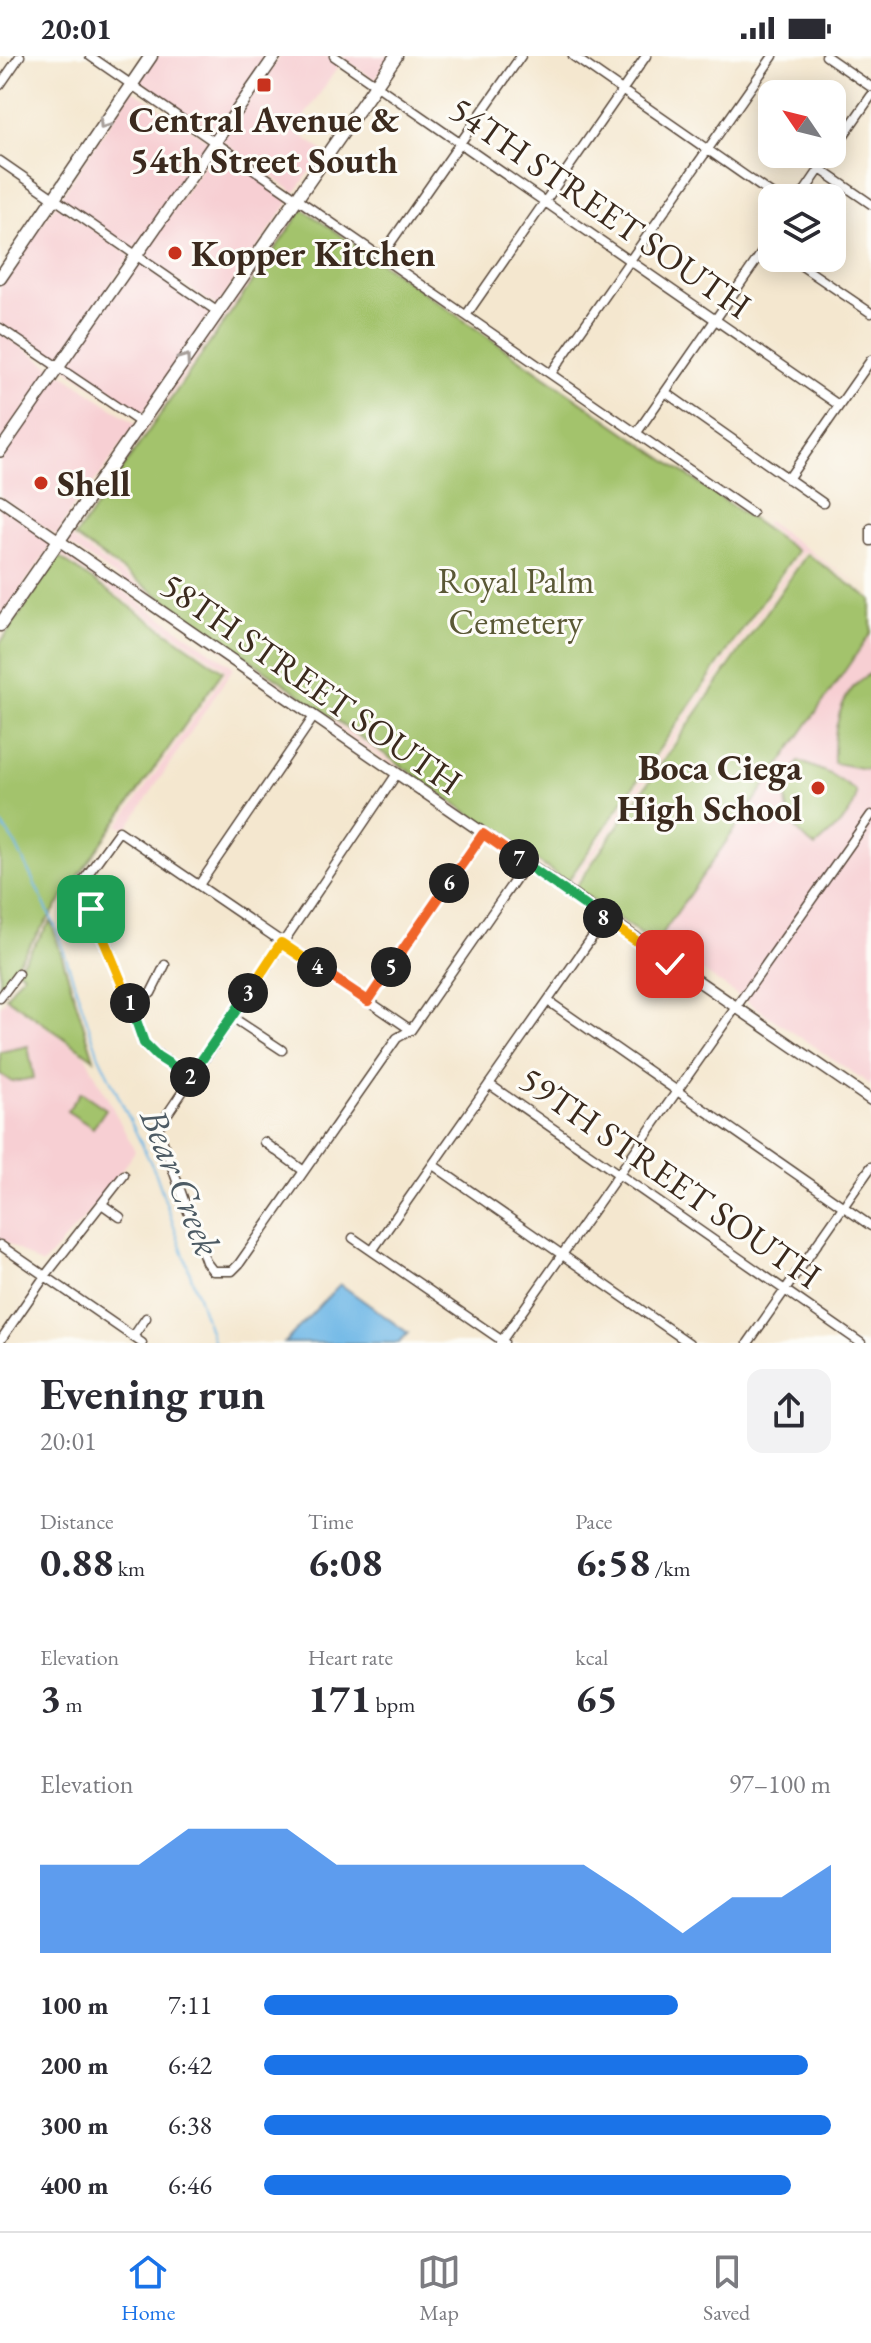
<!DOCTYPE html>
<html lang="en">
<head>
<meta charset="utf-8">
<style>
  body { margin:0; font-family:"EB Garamond",serif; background:#f2f2f3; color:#2b2b33; height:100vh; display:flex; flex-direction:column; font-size:30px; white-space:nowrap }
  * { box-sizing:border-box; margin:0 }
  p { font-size:26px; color:#7c7c81 }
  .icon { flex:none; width:44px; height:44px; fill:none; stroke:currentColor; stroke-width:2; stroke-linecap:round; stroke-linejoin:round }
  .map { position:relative; height:1287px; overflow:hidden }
  .side { display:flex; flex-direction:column; background:#fff; flex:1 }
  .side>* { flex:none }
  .needle { width:52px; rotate:305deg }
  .fabs { position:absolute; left:758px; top:24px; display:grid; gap:16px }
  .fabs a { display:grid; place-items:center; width:88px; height:88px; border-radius:16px; background:#fff; box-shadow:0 4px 20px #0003; font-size:40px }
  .pin { position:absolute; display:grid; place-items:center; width:68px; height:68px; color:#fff; margin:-34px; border-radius:16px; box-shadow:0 4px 12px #0006 }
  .km { position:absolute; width:40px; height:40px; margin:-20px; border-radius:50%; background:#222; color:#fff; font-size:22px; line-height:40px; text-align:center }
  .round { display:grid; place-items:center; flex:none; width:84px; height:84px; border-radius:16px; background:#f2f2f3 }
  .overview { display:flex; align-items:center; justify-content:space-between; height:136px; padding:0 40px }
  h1 { font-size:44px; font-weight:700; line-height:60px }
  .metrics { display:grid; grid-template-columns:repeat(3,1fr); gap:12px; height:136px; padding:8px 40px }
  .metrics div { display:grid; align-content:center }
  .metrics b { font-size:40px; font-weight:700 }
  .metrics small { font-size:22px; font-weight:400 }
  .metrics p { font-size:22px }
  .chart { height:224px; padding:16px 40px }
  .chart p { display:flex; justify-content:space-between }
  .chart svg { width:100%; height:144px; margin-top:8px; fill:#1a73e8; opacity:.7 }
  ul { padding:0 40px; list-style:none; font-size:26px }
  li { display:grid; grid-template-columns:128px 96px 1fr; align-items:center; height:60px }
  li i { height:20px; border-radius:10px; background:#1a73e8 }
  .status { display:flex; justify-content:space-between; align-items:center; height:56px; padding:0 40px; background:#fff; direction:ltr }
  .status svg { height:22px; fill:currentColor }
  .tabs { display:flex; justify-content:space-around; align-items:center; height:112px; border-top:2px solid #e1e1e2; background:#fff; font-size:22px; color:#7c7c81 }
  .tabs a { display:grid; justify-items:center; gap:4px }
  .tabs .current { color:#1a73e8 }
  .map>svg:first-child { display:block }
  .built { fill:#f7cfd3 }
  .green { fill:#a3c36c; stroke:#6f7645; stroke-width:2 }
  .water { fill:#6eb7e6; stroke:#547082; stroke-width:2 }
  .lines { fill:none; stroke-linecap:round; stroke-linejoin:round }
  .stream { stroke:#6eb7e6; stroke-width:2 }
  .minor-casing { stroke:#574639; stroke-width:11 }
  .tertiary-casing { stroke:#574639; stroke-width:13 }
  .secondary-casing { stroke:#574639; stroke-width:14 }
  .primary-casing { stroke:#574639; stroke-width:15 }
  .minor { stroke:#fff; stroke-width:8 }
  .tertiary { stroke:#fff; stroke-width:10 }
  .secondary { stroke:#fff; stroke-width:11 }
  .primary { stroke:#fff; stroke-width:12 }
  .oneway { stroke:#a79f9a }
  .split-1-casing { stroke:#fff; stroke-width:16 }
  .split-2-casing { stroke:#fff; stroke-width:16 }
  .split-3-casing { stroke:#fff; stroke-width:16 }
  .split-4-casing { stroke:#fff; stroke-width:16 }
  .split-5-casing { stroke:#fff; stroke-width:16 }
  .split-6-casing { stroke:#fff; stroke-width:16 }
  .split-7-casing { stroke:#fff; stroke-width:16 }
  .split-8-casing { stroke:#fff; stroke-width:16 }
  .split-9-casing { stroke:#fff; stroke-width:16 }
  .split-1 { stroke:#f5b400; stroke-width:10 }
  .split-2 { stroke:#22a559; stroke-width:10 }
  .split-3 { stroke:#22a559; stroke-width:10 }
  .split-4 { stroke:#f5b400; stroke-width:10 }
  .split-5 { stroke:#f0652b; stroke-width:10 }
  .split-6 { stroke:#f0652b; stroke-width:10 }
  .split-7 { stroke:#f0652b; stroke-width:10 }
  .split-8 { stroke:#22a559; stroke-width:10 }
  .split-9 { stroke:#f5b400; stroke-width:10 }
  .poi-dot { fill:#c8321e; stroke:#fdfcf7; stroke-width:3 }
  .labels { text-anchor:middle; stroke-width:6; stroke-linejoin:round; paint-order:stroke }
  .poi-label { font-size:36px; font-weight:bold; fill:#3b2a1e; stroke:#fdfcf7; text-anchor:start }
  .street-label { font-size:36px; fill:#3b2a1e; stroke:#fdfcf7 }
  .park-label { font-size:36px; fill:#5a5835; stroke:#fdfcf7 }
  .water-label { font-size:38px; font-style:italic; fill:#4d5b64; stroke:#fdfcf7 }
</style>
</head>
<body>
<div class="status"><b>20:01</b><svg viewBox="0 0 49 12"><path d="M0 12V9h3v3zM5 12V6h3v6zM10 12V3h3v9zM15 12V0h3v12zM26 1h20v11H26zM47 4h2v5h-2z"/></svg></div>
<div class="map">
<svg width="871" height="1287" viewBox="0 0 871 1287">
  <rect width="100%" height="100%" fill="#fdfcf7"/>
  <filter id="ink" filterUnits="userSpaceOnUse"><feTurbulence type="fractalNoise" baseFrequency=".0125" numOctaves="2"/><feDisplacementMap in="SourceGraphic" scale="16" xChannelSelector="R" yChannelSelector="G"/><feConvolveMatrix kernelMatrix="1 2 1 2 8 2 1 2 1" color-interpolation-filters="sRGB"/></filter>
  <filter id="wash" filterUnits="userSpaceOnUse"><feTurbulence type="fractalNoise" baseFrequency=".006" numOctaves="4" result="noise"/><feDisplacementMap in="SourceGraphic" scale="32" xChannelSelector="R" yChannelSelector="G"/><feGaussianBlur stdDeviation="1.8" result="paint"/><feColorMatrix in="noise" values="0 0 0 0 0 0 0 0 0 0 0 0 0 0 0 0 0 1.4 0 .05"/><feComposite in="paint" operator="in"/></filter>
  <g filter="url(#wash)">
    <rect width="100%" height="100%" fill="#f4e7cf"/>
    <path class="built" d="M156,0H270L214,81L136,28Z
      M280,0H327L340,8L295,74L324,96L295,137L221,85Z
      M340,0H391L375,24Z
      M132,34L210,86L135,194L60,142Z
      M216,91L291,143L217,251L142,199Z
      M56,148L131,200L57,306L0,268V228Z
      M298,148L303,151L72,478L73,483L565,828L570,827L800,497L765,468L766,465L688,411L871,537L808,496H804L572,830L573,834L64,485Z
      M138,204L213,256L140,362L64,311Z
      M0,276L53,312L0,388Z
      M60,316L136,368L97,424L79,440L57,480L0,440V402Z
      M0,449L54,486L0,563Z
      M60,491L234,611L128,771L118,770L225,617L224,612L60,499H56L0,581Z
      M871,579V1029L657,885Z
      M6,943L85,999L135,1095L101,1144L42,1209L0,1182V951Z"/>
    <path class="green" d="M303,153L797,495L567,826L75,481Z
      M807,498L871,543V577L655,888L575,832Z
      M59,501L223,615L0,931V587Z
      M871,617V714L834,707C833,674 839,634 871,617Z
      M799,705L830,718L856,735C858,757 830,777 815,791C783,767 778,738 799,705Z
      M51,865L94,1003L6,941L23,918L17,913Z
      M28,990L34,1022L12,1026L0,1018V996Z
      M81,1036L106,1053L93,1072L67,1055Z"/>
    <path class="water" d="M340,1228L408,1277L399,1287H284Z"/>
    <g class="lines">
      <path class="stream" d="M0,766L16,789L56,872L99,1000L156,1118L214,1287"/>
    </g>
  </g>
  <g filter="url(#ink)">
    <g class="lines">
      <g class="minor-casing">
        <path id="minor" d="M90,0L752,457
          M334,0L837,348
          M573,0L777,142
          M826,0L871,31
          M0,29L20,0
          M832,96L871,40
          M0,105L218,256
          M820,113L871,148
          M800,142L830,98
          M382,199L521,0
          M790,202L871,257
          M467,258L646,0
          M0,272L141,367
          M552,316L773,0
          M665,336L823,447
          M638,375L772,182
          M788,423L871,304
          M871,472V485
          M396,719L158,1072L206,1206L213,1215H232L239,1208L397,982L411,974L526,808
          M199,829L313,662
          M0,942L18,918
          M368,945L483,778
          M548,945L871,1170
          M131,951L151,937L165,909
          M232,961L282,994
          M189,1023L144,987L98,866L75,836L119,775L411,974
          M489,1028L861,1287
          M264,1086L304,1115
          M433,1109L689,1287
          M103,1149L120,1161
          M353,1182L504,1286
          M0,1189L142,1287
          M372,1195L605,863
          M133,1281L146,1262
          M0,1285L45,1220L124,1119
          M500,1287L871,759
          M748,1287L871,1111"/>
      </g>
      <g class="tertiary-casing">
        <path id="tertiary" d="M0,444L871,1044"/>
      </g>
      <g class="secondary-casing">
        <path id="secondary" d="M0,395L275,0"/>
      </g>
      <g class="primary-casing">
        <path id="primary" d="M0,222L151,0
          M0,569L396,0"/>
      </g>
      <use href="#minor" class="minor"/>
      <use href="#tertiary" class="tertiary"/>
      <use href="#secondary" class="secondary"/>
      <use href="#primary" class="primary"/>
    </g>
    <defs><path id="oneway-chevron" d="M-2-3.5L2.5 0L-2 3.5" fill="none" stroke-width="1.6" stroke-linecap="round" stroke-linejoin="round" transform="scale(2)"/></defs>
    <g class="oneway">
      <use href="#oneway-chevron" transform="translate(104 68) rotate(124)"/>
      <use href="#oneway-chevron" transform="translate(185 303) rotate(-55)"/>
    </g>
  </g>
  <g class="lines" filter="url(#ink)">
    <g class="split-1-casing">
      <path id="split-1" d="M91,853L130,947"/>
    </g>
    <g class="split-2-casing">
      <path id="split-2" d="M130,947L144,987L157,1000L190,1021"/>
    </g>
    <g class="split-3-casing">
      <path id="split-3" d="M190,1021L248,937"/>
    </g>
    <g class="split-4-casing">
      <path id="split-4" d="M248,937L281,887L317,911"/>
    </g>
    <g class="split-5-casing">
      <path id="split-5" d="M317,911L368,945L391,911"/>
    </g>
    <g class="split-6-casing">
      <path id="split-6" d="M391,911L449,827"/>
    </g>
    <g class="split-7-casing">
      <path id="split-7" d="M449,827L483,778L519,803"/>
    </g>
    <g class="split-8-casing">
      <path id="split-8" d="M519,803L603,862"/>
    </g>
    <g class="split-9-casing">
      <path id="split-9" d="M603,862L670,908"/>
    </g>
    <use href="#split-1" class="split-1"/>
    <use href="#split-2" class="split-2"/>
    <use href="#split-3" class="split-3"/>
    <use href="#split-4" class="split-4"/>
    <use href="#split-5" class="split-5"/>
    <use href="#split-6" class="split-6"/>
    <use href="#split-7" class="split-7"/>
    <use href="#split-8" class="split-8"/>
    <use href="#split-9" class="split-9"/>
  </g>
  <g class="poi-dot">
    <rect x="256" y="21" width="16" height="16" rx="4"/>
    <circle cx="175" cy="197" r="8"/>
    <circle cx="41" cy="427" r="8"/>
    <circle cx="818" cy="732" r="8"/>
  </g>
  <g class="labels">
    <g class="poi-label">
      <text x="264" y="76" text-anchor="middle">Central Avenue &amp;<tspan x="264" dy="41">54th Street South</tspan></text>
      <text x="191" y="210">Kopper Kitchen</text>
      <text x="57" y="440">Shell</text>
      <text x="802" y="724" text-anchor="end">Boca Ciega<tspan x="802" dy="41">High School</tspan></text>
    </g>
    <g class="street-label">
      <text transform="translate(601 151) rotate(35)" y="13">54TH STREET SOUTH</text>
      <text transform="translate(312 627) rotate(35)" y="13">58TH STREET SOUTH</text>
      <text transform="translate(671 1121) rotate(35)" y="13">59TH STREET SOUTH</text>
    </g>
    <g class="park-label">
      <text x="516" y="537">Royal Palm<tspan x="516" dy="41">Cemetery</tspan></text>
    </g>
    <g class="water-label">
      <text transform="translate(181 1126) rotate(68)" y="13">Bear Creek</text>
    </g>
  </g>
</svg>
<div class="fabs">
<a><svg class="needle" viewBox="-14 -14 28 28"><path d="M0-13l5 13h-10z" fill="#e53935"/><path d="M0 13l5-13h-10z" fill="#7c7c81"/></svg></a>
<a><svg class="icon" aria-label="layers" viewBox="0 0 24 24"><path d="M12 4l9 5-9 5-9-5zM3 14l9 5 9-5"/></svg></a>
</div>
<div class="pin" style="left:91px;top:853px;background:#1e9e55"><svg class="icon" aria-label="arrive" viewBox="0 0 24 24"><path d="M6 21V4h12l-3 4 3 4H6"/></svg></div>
<div class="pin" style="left:670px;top:908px;background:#d93025"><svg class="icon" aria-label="check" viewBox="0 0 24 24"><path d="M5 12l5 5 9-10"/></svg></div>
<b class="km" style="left:130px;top:947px">1</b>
<b class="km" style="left:190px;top:1021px">2</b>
<b class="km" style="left:248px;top:937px">3</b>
<b class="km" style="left:317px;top:911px">4</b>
<b class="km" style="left:391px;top:911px">5</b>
<b class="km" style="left:449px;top:827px">6</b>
<b class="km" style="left:519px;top:803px">7</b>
<b class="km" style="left:603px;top:862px">8</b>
</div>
<section class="side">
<div class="overview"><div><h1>Evening run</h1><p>20:01</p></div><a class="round"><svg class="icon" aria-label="share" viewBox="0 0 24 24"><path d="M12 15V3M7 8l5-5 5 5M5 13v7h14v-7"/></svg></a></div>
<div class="metrics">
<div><p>Distance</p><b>0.88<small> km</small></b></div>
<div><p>Time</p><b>6:08</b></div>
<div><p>Pace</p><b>6:58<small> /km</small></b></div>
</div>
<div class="metrics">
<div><p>Elevation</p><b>3<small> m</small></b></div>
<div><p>Heart rate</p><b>171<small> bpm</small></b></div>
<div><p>kcal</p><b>65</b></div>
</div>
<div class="chart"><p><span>Elevation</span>97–100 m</p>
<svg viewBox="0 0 160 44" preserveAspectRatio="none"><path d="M0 44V17L10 17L20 17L30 6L40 6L50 6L60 17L70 17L80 17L90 17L100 17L110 17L120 27L130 38L140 27L150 27L160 17V44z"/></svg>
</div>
<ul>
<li><b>100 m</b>7:11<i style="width:73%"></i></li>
<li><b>200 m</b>6:42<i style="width:96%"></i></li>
<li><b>300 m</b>6:38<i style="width:100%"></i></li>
<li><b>400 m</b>6:46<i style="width:93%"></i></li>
</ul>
</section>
<nav class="tabs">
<a class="current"><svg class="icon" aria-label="home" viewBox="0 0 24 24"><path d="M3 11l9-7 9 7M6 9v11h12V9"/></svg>Home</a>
<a><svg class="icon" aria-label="map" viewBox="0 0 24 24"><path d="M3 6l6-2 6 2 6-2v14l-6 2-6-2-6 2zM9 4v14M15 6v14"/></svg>Map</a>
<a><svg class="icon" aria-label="saved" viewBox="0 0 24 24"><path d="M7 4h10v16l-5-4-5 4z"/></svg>Saved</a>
</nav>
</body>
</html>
